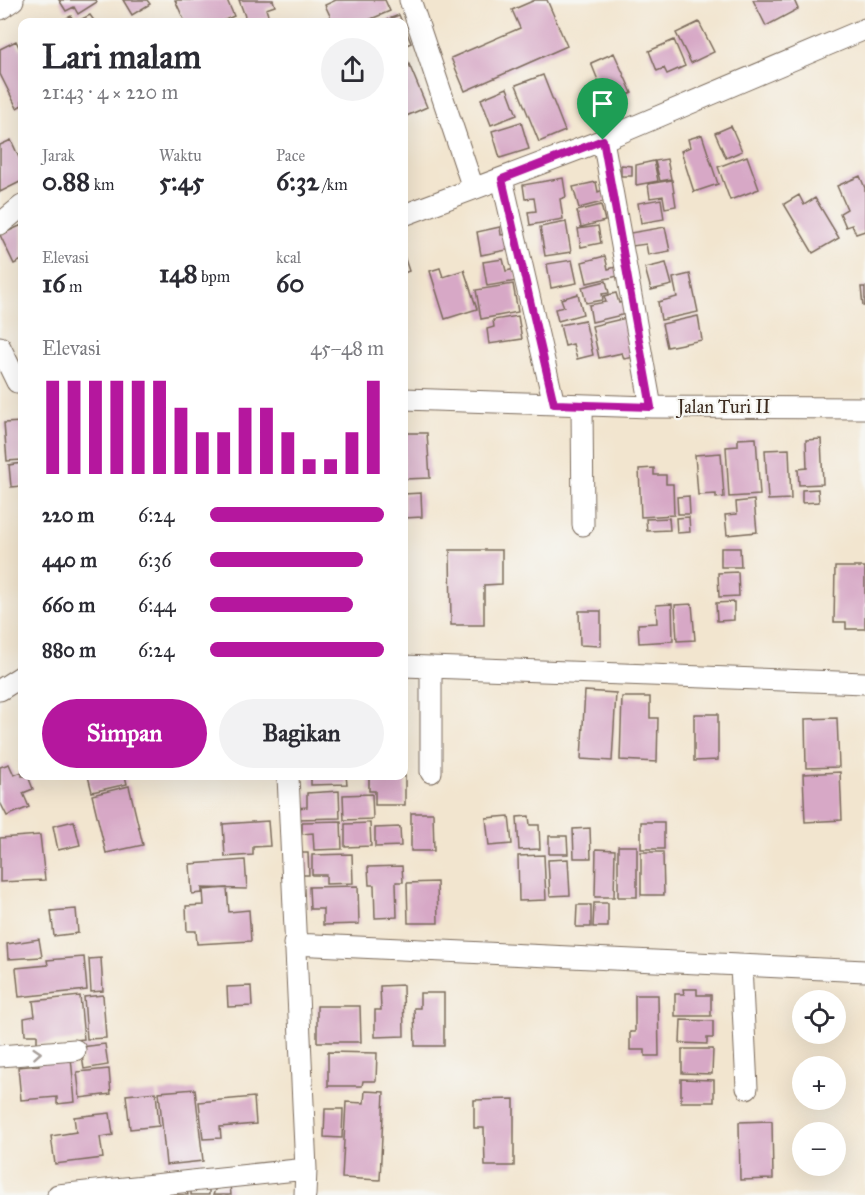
<!DOCTYPE html>
<html lang="id">
<head>
<meta charset="utf-8">
<style>
  body { margin:0; font-family:"IM FELL Great Primer",serif; background:#f2f2f3; color:#2b2b33; height:100vh; display:flex; flex-direction:column; font-size:22px; white-space:nowrap }
  * { box-sizing:border-box; margin:0 }
  p { font-size:20px; color:#7c7c81 }
  .icon { flex:none; width:33px; height:33px; fill:none; stroke:currentColor; stroke-width:2; stroke-linecap:round; stroke-linejoin:round }
  .map { position:relative; flex:1; overflow:hidden }
  .panel { position:absolute; left:18px; top:18px; width:390px; height:762px; display:flex; flex-direction:column; background:#fff; border-radius:12px; box-shadow:0 6px 24px #0002 }
  .panel>* { flex:none }
  .fabs { position:absolute; left:792px; top:990px; display:grid; gap:12px }
  .fabs a { display:grid; place-items:center; width:54px; height:54px; border-radius:50%; background:#fff; box-shadow:0 6px 24px #0002; font-size:30px }
  .pin { position:absolute; display:grid; place-items:center; width:51px; height:51px; color:#fff; margin:-62px -26px; border-radius:50% 50% 50% 0; rotate:-45deg; box-shadow:0 0 6px #0007 }
  .pin .icon { rotate:45deg }
  .round { display:grid; place-items:center; flex:none; width:63px; height:63px; border-radius:32px; background:#f2f2f3 }
  .headline { display:flex; align-items:center; justify-content:space-between; height:102px; padding:0 24px }
  h1 { font-size:33px; font-weight:700; line-height:45px }
  .metrics { display:grid; grid-template-columns:repeat(3,1fr); gap:9px; height:102px; padding:6px 24px }
  .metrics div { display:grid; align-content:center }
  .metrics b { font-size:26px; font-weight:700 }
  .metrics small { font-size:16px; font-weight:400 }
  .metrics p { font-size:16px }
  .chart { height:168px; padding:12px 24px }
  .chart p { display:flex; justify-content:space-between }
  .chart svg { width:100%; height:108px; margin-top:6px; stroke:#b5179e; stroke-width:6 }
  .cta { display:flex; gap:12px; margin-top:auto; padding:12px 24px }
  .cta a { flex:1; height:69px; border-radius:36px; background:#b5179e; color:#fff; font-size:24px; font-weight:700; line-height:69px; text-align:center }
  .cta a+a { background:#f2f2f3; color:#2b2b33 }
  ul { padding:0 24px; list-style:none; font-size:20px }
  li { display:grid; grid-template-columns:96px 72px 1fr; align-items:center; height:45px }
  li i { height:15px; border-radius:8px; background:#b5179e }
  .map>svg:first-child { display:block }
  .building { fill:#d7a8c6 }
  .lines { fill:none; stroke-linecap:round; stroke-linejoin:round }
  .minor-casing { stroke:#7b6b5c; stroke-width:23 }
  .minor { stroke:#fff; stroke-width:21 }
  .oneway { stroke:#a79f9a }
  .route-casing { stroke:#fff; stroke-width:12 }
  .route { stroke:#b5179e; stroke-width:8 }
  .labels { text-anchor:middle; stroke-width:4.5; stroke-linejoin:round; paint-order:stroke }
  .street-label { font-size:18px; fill:#3b2a1e; stroke:#f6f6f2 }
</style>
</head>
<body>
<div class="map">
<svg width="865" height="1195" viewBox="0 0 865 1195">
  <rect width="100%" height="100%" fill="#f6f6f2"/>
  <filter id="ink" filterUnits="userSpaceOnUse"><feTurbulence type="fractalNoise" baseFrequency=".0167" numOctaves="2"/><feDisplacementMap in="SourceGraphic" scale="12" xChannelSelector="R" yChannelSelector="G"/><feConvolveMatrix kernelMatrix="1 2 1 2 8 2 1 2 1" color-interpolation-filters="sRGB"/></filter>
  <filter id="wash" filterUnits="userSpaceOnUse"><feTurbulence type="fractalNoise" baseFrequency=".008" numOctaves="4" result="noise"/><feDisplacementMap in="SourceGraphic" scale="24" xChannelSelector="R" yChannelSelector="G"/><feGaussianBlur stdDeviation="1.35" result="paint"/><feColorMatrix in="noise" values="0 0 0 0 0 0 0 0 0 0 0 0 0 0 0 0 0 1.4 0 .05"/><feComposite in="paint" operator="in"/></filter>
  <g filter="url(#wash)">
    <rect width="100%" height="100%" fill="#f2e5cf"/>
    <g id="blocks">
      <path class="building" d="M59,0H96L97,2L78,14L74,7L66,11Z
        M123,0H147L150,4L132,15Z
        M175,0H227L234,16L220,22H185Z
        M239,0H273L275,6L266,9L269,18L247,22Z
        M336,0H385L390,11L364,22H333L325,5Z
        M535,0H547L567,46L465,91L451,58L520,28L512,10Z
        M753,0H794L798,9L766,26Z
        M90,15L95,22H76Z
        M399,15L402,22H381Z
        M71,16L74,22H59Z
        M699,22L714,52L691,63L676,33Z
        M404,26L411,43L404,46Z
        M674,40L685,66L667,74L664,68L657,71L649,51Z
        M16,41L20,49L22,47V105L17,108L0,74V49Z
        M614,53L632,93L616,100L614,97L606,100L591,63Z
        M406,57L427,107L404,117V58Z
        M543,75L565,131L539,142L516,85Z
        M507,88L517,115L491,125L481,99Z
        M521,122L529,149L500,158L492,131Z
        M731,126L742,151L726,158L715,133Z
        M702,135L718,184L694,192L681,151L690,147L688,139Z
        M11,140L22,164V181L0,192V145Z
        M747,156L759,189L730,200L718,167Z
        M667,159L671,179L660,181L655,161Z
        M654,161L658,181L636,185V165Z
        M621,165L632,166V176H621Z
        M860,176L865,188V231L856,234L852,225L846,227L840,213L847,209L837,186Z
        M563,178L566,197L560,199L563,219L530,225L528,212L536,211L534,198L525,199L523,185Z
        M672,180L676,206L665,208L663,196L650,198L648,184Z
        M596,182L598,192L603,190L606,201L579,208L573,187Z
        M799,195L804,205L815,198L839,238L813,253L784,204Z
        M661,199L664,219L641,223L638,203Z
        M601,205L605,221L581,227L577,211Z
        M566,222L571,252L545,256L540,227Z
        M22,225V260L14,264L0,235Z
        M598,226L601,243L581,247L578,229Z
        M500,227L501,235L508,234L512,249L481,255L477,232Z
        M665,227L670,251L648,255L646,244L632,246L630,233Z
        M404,256L409,271L404,273Z
        M605,256L608,269L616,267L618,276L587,283L582,262Z
        M503,259L506,271L515,269L517,281L487,286L483,262Z
        M572,260L577,283L551,288L547,264Z
        M666,263L672,285L651,290L645,268Z
        M440,268L443,277L464,270L477,309L445,319L430,271Z
        M690,274L698,312L661,320L658,302L677,297L673,278Z
        M606,281L609,293L602,294L603,300L586,303L582,287Z
        M513,284L518,312L481,319L476,290Z
        M861,287H865V306H863Z
        M616,293L619,303L623,302L626,314L592,322L589,305L606,302L604,296Z
        M578,294L583,314L558,321L555,309L564,307L561,299Z
        M518,316L522,339L489,344L487,329L494,327L493,320Z
        M698,316L702,340L667,347L662,324Z
        M626,318L635,357L624,359L622,353L599,358L592,326Z
        M585,320L593,355L577,359L573,344L565,346L560,325Z
        M22,422V460L7,461L4,423Z
        M404,433H427L430,478L404,479Z
        M756,438L760,495L729,497L726,447L738,446V439Z
        M821,439L823,484L799,485L798,469L807,468L806,440Z
        M789,449L791,499L768,500L765,450Z
        M721,453L724,497L716,498V494L698,495L695,455Z
        M22,463V486L11,487L9,465Z
        M654,468V475H666V484H673L674,515L641,517L639,469Z
        M818,489L819,502L802,503V490Z
        M421,493L422,517L404,518V494Z
        M689,496L690,514H678L677,497Z
        M754,500L757,532L727,535L725,515L737,514L736,502Z
        M689,517L690,532L677,533L676,518Z
        M669,518L670,530L647,531L646,519Z
        M721,548H740L741,567H721Z
        M450,550H502V584L484,585V625H451Z
        M835,567H865V629H846V622H834Z
        M738,572L739,596L719,597L718,573Z
        M734,602V620L717,621L716,603Z
        M672,604L673,641L639,643L638,624L657,623L656,605Z
        M692,604L695,640L677,641L675,605Z
        M579,611H601V646L580,645Z
        M585,691L616,693L612,761L581,759Z
        M622,697H650V718H658L657,762L620,760Z
        M694,714H718V760L694,761Z
        M837,718L839,767L806,768L805,719Z
        M9,764L14,775L22,772V776H28L33,789L23,793L29,807L7,816L0,802V767Z
        M840,772L842,820L805,822L803,774Z
        M88,776H125L127,784L92,792Z
        M311,776H346L347,784L311,785Z
        M369,776H405V805H375V791H369Z
        M129,786L143,845L106,853L92,795Z
        M339,791L340,818L297,819V808L307,807V793Z
        M372,794L373,819L344,820L343,795Z
        M411,813H433L434,851H411Z
        M509,816L512,844L489,846L486,818Z
        M529,816L530,825H539L540,849L519,850L517,817Z
        M74,821L80,845L58,850L53,826Z
        M268,821L270,846L253,847V855L225,857L223,824Z
        M341,821L342,849L314,850L313,833L302,834V822Z
        M641,822H664V849H641Z
        M370,823L371,846L345,847V824Z
        M400,827L401,846L375,847V828Z
        M590,828L591,858H574L573,829Z
        M40,835L45,880L0,882V838Z
        M549,836H567L568,854H549Z
        M618,846H637V897H618Z
        M596,849L615,850L614,897H595Z
        M641,852H663L664,895H641Z
        M296,853H308L309,875H297Z
        M352,854L353,883L326,884V875H312V855Z
        M544,855L546,900L519,901L518,856Z
        M568,859L570,895L550,896L548,860Z
        M245,860L247,889L202,888V893L192,894L190,864Z
        M402,866L403,882H396L397,917L375,918L374,885H369L368,867Z
        M437,882L438,923H408L407,883Z
        M358,886L359,924L323,925V909H310L309,887Z
        M227,888L229,912L249,910L251,941L197,944L196,931H187L186,906L204,905L203,890Z
        M594,903H608V927H593Z
        M577,905H591V927H576Z
        M76,909L78,933L54,936L51,911Z
        M39,939L42,957L8,959L7,944Z
        M84,957L87,990L19,997L16,968L48,965L47,960Z
        M101,958L103,991L91,992L89,959Z
        M403,985L404,1036L375,1037V1010H381L380,986Z
        M251,986L252,1006L228,1007L227,987Z
        M683,989H697V995H711V1016H675V994H684Z
        M420,993H444V1046H415L414,1008H420Z
        M103,995L106,1038L87,1039L84,997Z
        M635,995H658L659,1056H645V1050H630V1032H635Z
        M80,996L84,1039L37,1044V1035H25L24,1018L35,1016L33,1001Z
        M317,1006H360L361,1042H317Z
        M681,1020L713,1021V1038H707V1044L680,1043Z
        M105,1044L108,1065L84,1069L81,1047Z
        M682,1049H713L712,1074L682,1073Z
        M328,1052L377,1053L376,1081H363L362,1086H328Z
        M71,1057L75,1102L57,1104V1097L21,1100L18,1067L39,1065L38,1060Z
        M109,1069L111,1094L80,1098L77,1072Z
        M681,1079L714,1080V1102H681Z
        M195,1089L203,1161L166,1165L159,1092Z
        M365,1091L384,1092L380,1180L342,1178L346,1102L364,1103Z
        M156,1092L159,1126L130,1129L126,1095Z
        M254,1097L256,1124L220,1127L221,1138L203,1139L199,1102Z
        M514,1099V1166H485L484,1128H474V1100Z
        M325,1109H343L342,1138L324,1137Z
        M110,1113L113,1135L100,1137L103,1158L55,1164L51,1136L76,1132L74,1117Z
        M772,1121L773,1179L740,1180L739,1122Z
        M230,1184L231,1195H213L217,1185Z
        M209,1189V1195H191V1191Z
        M187,1190L188,1195H158Z"/>
    </g>
  </g>
  <g filter="url(#ink)">
    <use href="#blocks" fill-opacity="0" stroke="#7b6b5c" stroke-width="1.5"/>
    <g class="lines">
      <g class="minor-casing">
        <path id="minor" d="M410,0L473,188
          M0,9L13,0
          M603,140L651,407
          M502,179L554,404
          M404,215L603,140L865,29
          M0,224L22,206
          M0,347L17,382
          M404,399L651,407L865,408
          M582,405L583,525
          M404,666L865,683
          M431,667V772
          M0,690L22,676
          M288,776L306,1169L305,1195
          M294,944L865,971
          M741,966L747,1088
          M0,1056L75,1050
          M58,1195L306,1169"/>
      </g>
      <use href="#minor" class="minor"/>
    </g>
    <defs><path id="oneway-chevron" d="M-2-3.5L2.5 0L-2 3.5" fill="none" stroke-width="1.6" stroke-linecap="round" stroke-linejoin="round" transform="scale(1.5)"/></defs>
    <use class="oneway" href="#oneway-chevron" transform="translate(37 1053) rotate(-4)"/>
  </g>
  <g class="lines" filter="url(#ink)">
    <g class="route-casing">
      <path id="route" d="M603,140L651,407L554,404L502,179Z"/>
    </g>
    <use href="#route" class="route"/>
  </g>
  <g class="labels">
    <g class="street-label">
      <text x="724" y="413">Jalan Turi II</text>
    </g>
  </g>
</svg>
<div class="fabs">
<a><svg class="icon" aria-label="locate" viewBox="0 0 24 24"><circle cx="12" cy="12" r="6"/><path d="M12 2v4M12 18v4M2 12h4M18 12h4"/></svg></a>
<a>+</a>
<a>−</a>
</div>
<div class="pin" style="left:603px;top:140px;background:#1e9e55"><svg class="icon" aria-label="arrive" viewBox="0 0 24 24"><path d="M6 21V4h12l-3 4 3 4H6"/></svg></div>
<section class="panel">
<div class="headline"><div><h1>Lari malam</h1><p>21:43 · 4 × 220 m</p></div><a class="round"><svg class="icon" aria-label="share" viewBox="0 0 24 24"><path d="M12 15V3M7 8l5-5 5 5M5 13v7h14v-7"/></svg></a></div>
<div class="metrics">
<div><p>Jarak</p><b>0.88<small> km</small></b></div>
<div><p>Waktu</p><b>5:45</b></div>
<div><p>Pace</p><b>6:32<small> /km</small></b></div>
</div>
<div class="metrics">
<div><p>Elevasi</p><b>16<small> m</small></b></div>
<div><b>148<small> bpm</small></b></div>
<div><p>kcal</p><b>60</b></div>
</div>
<div class="chart"><p><span>Elevasi</span>45–48 m</p>
<svg viewBox="0 0 160 44" preserveAspectRatio="none"><path d="M5 44V6M15 44V6M25 44V6M35 44V6M45 44V6M55 44V6M65 44V17M75 44V27M85 44V27M95 44V17M105 44V17M115 44V27M125 44V38M135 44V38M145 44V27M155 44V6"/></svg>
</div>
<ul>
<li><b>220 m</b>6:24<i style="width:100%"></i></li>
<li><b>440 m</b>6:36<i style="width:88%"></i></li>
<li><b>660 m</b>6:44<i style="width:82%"></i></li>
<li><b>880 m</b>6:24<i style="width:100%"></i></li>
</ul>
<div class="cta"><a>Simpan</a><a>Bagikan</a></div>
</section>
</div>
</body>
</html>
